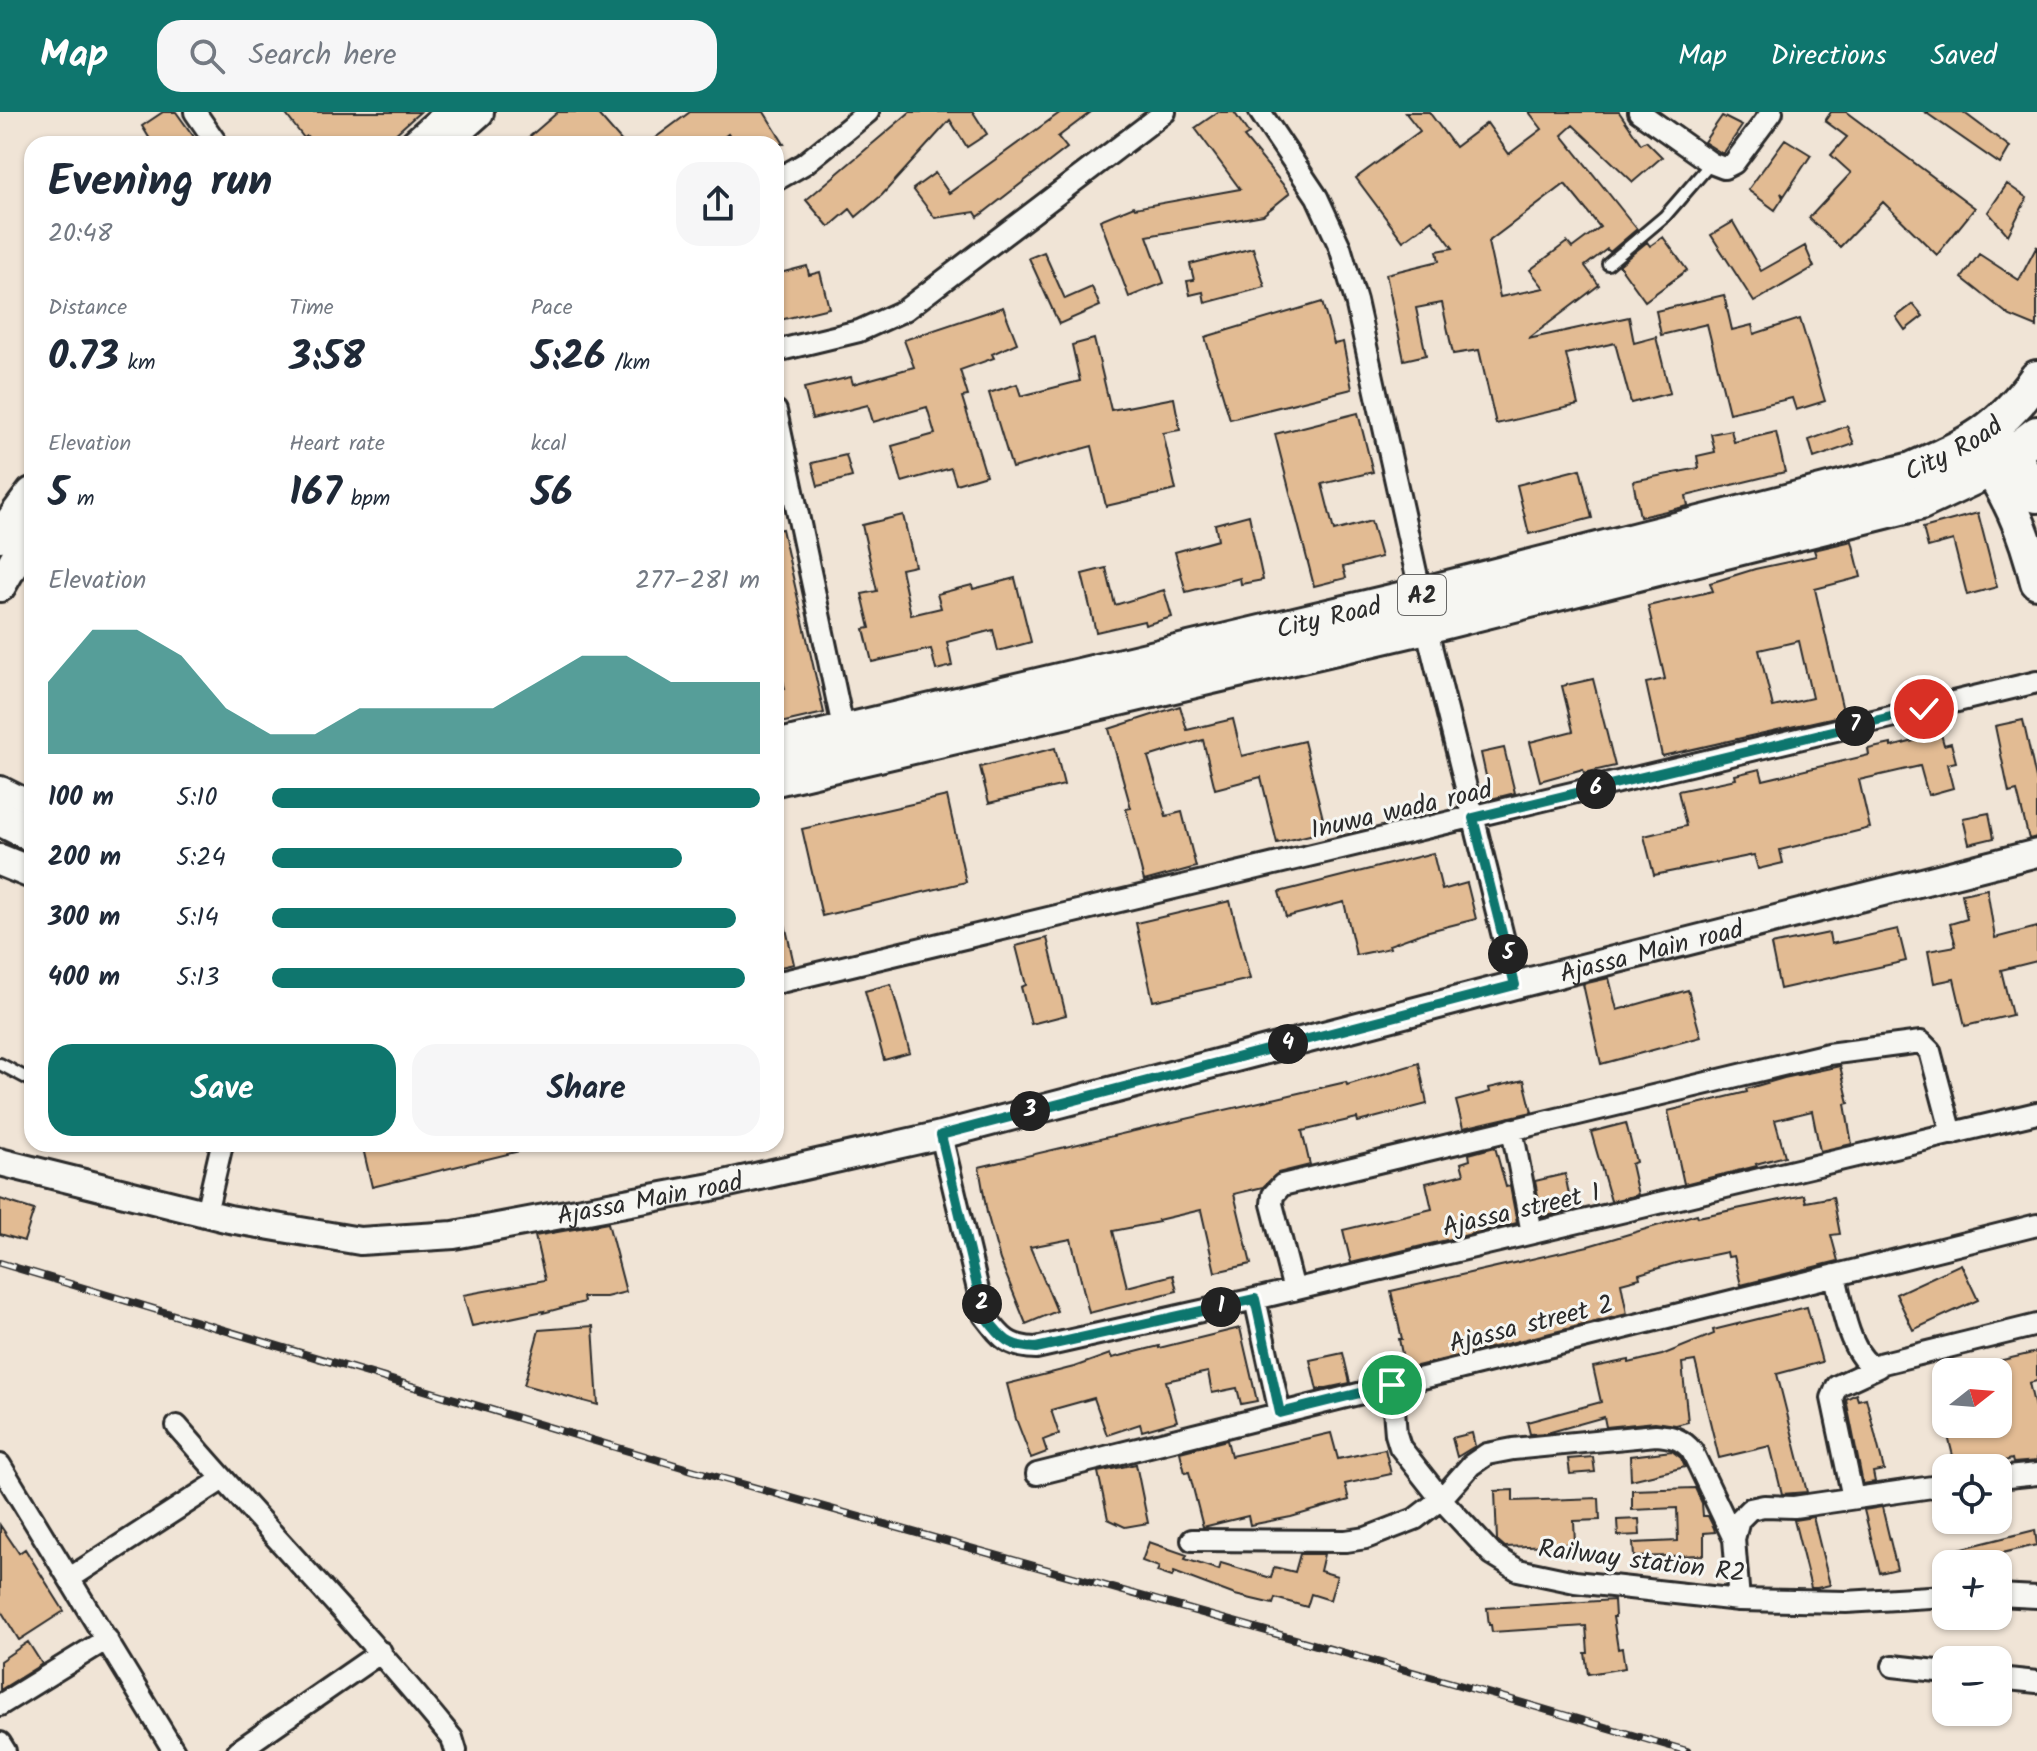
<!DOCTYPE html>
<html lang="en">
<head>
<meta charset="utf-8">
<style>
  body { margin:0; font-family:Kalam,sans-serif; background:#f6f6f7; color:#1f2937; height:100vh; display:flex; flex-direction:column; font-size:30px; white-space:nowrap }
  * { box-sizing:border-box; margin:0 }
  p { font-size:26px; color:#747a83 }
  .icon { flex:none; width:44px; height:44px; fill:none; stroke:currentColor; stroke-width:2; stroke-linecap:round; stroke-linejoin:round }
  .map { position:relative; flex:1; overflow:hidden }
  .drawer { position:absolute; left:24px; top:24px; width:760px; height:1016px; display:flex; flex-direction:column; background:#fff; border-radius:24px; box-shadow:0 2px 6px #0004 }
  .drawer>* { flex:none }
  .needle { width:52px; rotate:73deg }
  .buttons { position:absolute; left:1932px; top:1246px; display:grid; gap:16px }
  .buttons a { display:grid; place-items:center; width:80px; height:80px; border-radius:16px; background:#fff; box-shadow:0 2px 6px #0004; font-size:40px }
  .pin { position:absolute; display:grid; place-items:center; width:68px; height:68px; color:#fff; margin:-34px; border:4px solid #fff; border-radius:50%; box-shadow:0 2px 8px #0007 }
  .km { position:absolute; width:40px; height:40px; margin:-20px; border-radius:50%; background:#222; color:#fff; font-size:22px; line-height:40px; text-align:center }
  .round { display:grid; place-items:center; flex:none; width:84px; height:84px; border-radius:24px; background:#f6f6f7 }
  .headline { display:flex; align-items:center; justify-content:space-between; height:136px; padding:0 24px }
  h1 { font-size:44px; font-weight:800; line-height:60px }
  .figures { display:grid; grid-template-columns:repeat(3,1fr); gap:12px; height:136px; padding:8px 24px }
  .figures div { display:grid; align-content:center }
  .figures b { font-size:40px; font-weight:800 }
  .figures small { font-size:22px; font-weight:400 }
  .figures p { font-size:22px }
  .chart { height:224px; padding:16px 24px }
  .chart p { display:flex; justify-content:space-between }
  .chart svg { width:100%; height:144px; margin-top:8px; fill:#0f766e; opacity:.7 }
  .cta { display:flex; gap:16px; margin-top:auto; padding:16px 24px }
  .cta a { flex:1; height:92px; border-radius:24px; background:#0f766e; color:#fff; font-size:32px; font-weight:800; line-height:92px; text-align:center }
  .cta a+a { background:#f6f6f7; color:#1f2937 }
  ul { padding:0 24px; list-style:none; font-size:26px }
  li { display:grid; grid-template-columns:128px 96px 1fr; align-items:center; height:60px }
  li i { height:20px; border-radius:10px; background:#0f766e }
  header { display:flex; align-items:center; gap:48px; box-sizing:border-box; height:112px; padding:0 40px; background:#0f766e; color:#fff }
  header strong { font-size:38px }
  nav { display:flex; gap:44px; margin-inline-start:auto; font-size:28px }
  .search { width:560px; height:72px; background:#f6f6f7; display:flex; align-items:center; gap:20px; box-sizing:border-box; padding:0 28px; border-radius:24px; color:#747a83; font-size:30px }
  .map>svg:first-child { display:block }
  .building { fill:#e2bb93; stroke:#2b2b2b; stroke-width:2; fill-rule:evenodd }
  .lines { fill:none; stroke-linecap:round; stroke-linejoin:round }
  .service-casing { stroke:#2b2b2b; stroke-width:16 }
  .minor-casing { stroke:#2b2b2b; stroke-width:26 }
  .tertiary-casing { stroke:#2b2b2b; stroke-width:32 }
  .secondary-casing { stroke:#2b2b2b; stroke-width:36 }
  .primary-casing { stroke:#2b2b2b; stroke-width:38 }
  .trunk-casing { stroke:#2b2b2b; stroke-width:40 }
  .service { stroke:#f6f6f2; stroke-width:10 }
  .minor { stroke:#f6f6f2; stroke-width:20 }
  .tertiary { stroke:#f6f6f2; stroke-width:26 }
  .secondary { stroke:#f6f6f2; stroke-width:30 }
  .primary { stroke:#f6f6f2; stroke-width:32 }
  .trunk { stroke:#f6f6f2; stroke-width:34 }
  .rail-casing { stroke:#2b2b2b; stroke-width:8 }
  .rail { stroke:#f6f6f2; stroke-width:5; stroke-dasharray:15; stroke-linecap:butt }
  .route-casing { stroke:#fff; stroke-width:16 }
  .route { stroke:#0f766e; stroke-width:10 }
  .labels { text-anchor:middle; stroke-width:6; stroke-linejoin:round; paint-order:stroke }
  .shield { fill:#f6f6f2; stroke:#686867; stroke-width:2 }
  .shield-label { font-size:24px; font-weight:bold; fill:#2b2b2b }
  .street-label { font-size:26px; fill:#2b2b2b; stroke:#f6f6f2 }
</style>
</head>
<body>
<header>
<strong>Map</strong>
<div class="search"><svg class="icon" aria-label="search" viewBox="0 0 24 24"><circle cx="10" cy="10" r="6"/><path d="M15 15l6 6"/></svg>Search here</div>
<nav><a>Map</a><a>Directions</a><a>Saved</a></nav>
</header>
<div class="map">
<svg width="2037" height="1639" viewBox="0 0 2037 1639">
  <rect width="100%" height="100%" fill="#f0e4d6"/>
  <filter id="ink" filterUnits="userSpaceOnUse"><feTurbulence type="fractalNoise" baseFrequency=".0125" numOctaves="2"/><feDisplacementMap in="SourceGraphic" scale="16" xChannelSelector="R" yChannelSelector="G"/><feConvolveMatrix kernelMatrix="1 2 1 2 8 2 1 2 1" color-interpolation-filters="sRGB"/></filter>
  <g filter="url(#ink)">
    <path class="building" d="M163,0H176L199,32H153L142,14Z
      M284,0H420L384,32H314L307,24L304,26Z
      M558,0H596L624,32H521Z
      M690,0H764L784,32H735L728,22L715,32H647Z
      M910,0H973L987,22L967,35L950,8L882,83L856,105L850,97L829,115L806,88Z
      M1061,0H1091L1058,25L1067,36L978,105L975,100L935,106L913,77L935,61L949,81Z
      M1218,0H1234L1249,22L1244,25L1290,81L1263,103L1147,124L1164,171L1129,185L1100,108L1134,94L1135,96L1240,77L1195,16Z
      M1405,0H1429L1455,35L1487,11L1509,42L1542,17L1529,0H1619L1641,32L1646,29L1662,45L1633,70L1573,13L1562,23L1637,117L1610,140L1607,137L1585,154L1599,173L1528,227L1629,205L1634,231L1656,225L1670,281L1631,291L1615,231L1566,242L1578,293L1496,312L1479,238L1453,242L1442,191L1416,196L1426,243L1404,248L1386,162L1439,149L1437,139L1453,136L1432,108L1403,129L1356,66L1420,19ZM1565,72L1600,115L1572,136L1567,130L1530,158L1544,176L1500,185L1488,130Z
      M1831,0H1846L1975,96L1937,143L1883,90L1840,135L1809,106L1851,61L1831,43L1847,25L1825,9Z
      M1925,0H1963L2010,35L2000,52Z
      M1722,4L1742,14L1723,42L1704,30Z
      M1785,27L1811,43L1784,84L1781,81L1783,86L1775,98L1748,78Z
      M2007,72L2027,86L2008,123L1988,100Z
      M1733,110L1761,159L1805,134L1814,155L1754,190L1711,123Z
      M1663,125L1687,158L1645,189L1619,153L1647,130L1650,134Z
      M2037,134V215L2010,204L1962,166L1979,142L2019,168Z
      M1253,136L1265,175L1205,191L1203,180L1190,183L1187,169L1194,168L1190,152Z
      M1044,140L1065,187L1092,175L1100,194L1059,212L1029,146Z
      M807,154L809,163L820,160L829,196L776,209V162Z
      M1724,183L1732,218L1752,213L1754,222L1800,207L1825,289L1796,298L1792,286L1729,301L1707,212L1661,223L1656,199Z
      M1322,190L1334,232L1343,230L1352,277L1230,307L1205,225Z
      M1913,192L1923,204L1905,218L1896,205Z
      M1003,195L1017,231L992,242L994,246L960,258L968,284L962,285L986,363L956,372L951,356L902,370L892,334L935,322L927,295L873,310L868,293L812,307L804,276L851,265L853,272L914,255L904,228Z
      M1094,227L1111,298L1174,286L1180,318L1163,321L1176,378L1106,394L1092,334L1012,356L989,281L1017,272L1021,284L1080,269L1072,233Z
      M1358,301L1373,360L1322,372L1334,419L1371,409L1381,445L1343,455L1346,466L1314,474L1275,322Z
      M1847,314L1854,332L1814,346L1809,328Z
      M1731,318L1734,330L1776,320L1785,360L1686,384L1688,394L1640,405L1633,369L1699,356L1697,344L1715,340L1711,322Z
      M846,343L852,365L818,374L812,351Z
      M1580,357L1592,406L1529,422L1517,373Z
      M1978,401L1997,475L1967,483L1953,428L1928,435L1923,416Z
      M903,403L915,454L901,457L911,503L941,496L937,482L972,473L973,477L1015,466L1031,530L998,539L993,518L947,530L952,554L936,558L931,537L872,550L864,517L870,516L862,482L877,479L862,413Z
      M1249,403L1263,468L1241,472L1240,466L1186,480L1175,440L1218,428L1215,412Z
      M782,417L824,601L776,612V579L785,577L776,537V418Z
      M1852,429L1861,465L1815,477L1844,603L1662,644L1646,571L1665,567L1648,494L1713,479L1710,471L1755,457L1816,444L1814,438ZM1799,529L1812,586L1773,595L1759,538Z
      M1106,456L1115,493L1164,478L1172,505L1145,513L1144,509L1096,520L1082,462Z
      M1593,567L1615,654L1584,661L1583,657L1540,669L1530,630L1573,619L1562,574Z
      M1180,594L1187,618L1233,607L1242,644L1304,629L1326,719L1277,731L1261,665L1215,677L1203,628L1148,645L1166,704L1182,700L1196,755L1144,769L1126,697L1131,696L1109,617Z
      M2023,608L2037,671V725L2029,727L2017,679L2009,681L1995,614Z
      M1941,622L1944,633L1951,631L1956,650L1947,652L1953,676L1928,683L1920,654L1859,668L1870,716L1780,738L1783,751L1758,757L1754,743L1654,763L1644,724L1686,714L1678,679L1736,667L1735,663L1760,657L1763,668L1869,643L1868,637L1891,632V635Z
      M1055,636L1064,673L989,691L980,655Z
      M1504,636L1515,681L1491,687L1481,641Z
      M947,684L966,770L822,804L802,717Z
      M1989,701L1994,726L1969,732L1963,706Z
      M1433,741L1442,778L1467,771L1476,807L1425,820L1389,833L1390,836L1356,843L1344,790L1286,805L1279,780Z
      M1987,777L1995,826L2037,815V849L2001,858L2012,903L1965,914L1954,867L1934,871L1928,839L1956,834L1950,812L1967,807L1962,782Z
      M1230,789L1250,867L1153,889L1136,811Z
      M782,799L794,852L776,856V800Z
      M1898,817L1906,849L1780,877L1771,833L1829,821L1831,832Z
      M1047,826L1066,903L1031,912L1021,875L1026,873L1016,834Z
      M1609,866L1617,898L1688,878L1701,925L1601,952L1583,872Z
      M891,872L910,941L884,948L865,879Z
      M1419,951L1427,992L1358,1010L1357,1006L1302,1019L1310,1053L1278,1061L1263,1075L1234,1082L1251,1152L1215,1160L1201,1098L1158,1108L1159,1110L1113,1119L1127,1175L1173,1163L1177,1179L1089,1201L1071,1127L1030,1135L1057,1199L1026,1212L1000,1148L987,1101L979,1055L1346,970L1347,973Z
      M1840,954L1849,991L1845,992L1852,1032L1820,1039L1812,999L1775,1008L1785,1044L1756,1052L1757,1054L1684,1072L1668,999L1747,980L1746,977L1784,966Z
      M1524,968L1532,1000L1463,1016L1456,989L1490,980L1489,976Z
      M1626,1011L1636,1050L1631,1052L1638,1083L1611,1089L1591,1020Z
      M362,1032H527L528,1037L372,1075Z
      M1495,1035L1506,1075L1510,1074L1517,1111L1351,1151L1343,1118L1432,1097L1426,1071L1464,1062L1461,1051L1470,1048L1469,1042Z
      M1565,1062L1572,1098L1542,1105L1535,1069Z
      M1804,1083L1806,1090L1833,1085L1840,1122L1831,1123L1838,1149L1741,1173L1734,1144L1728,1145L1727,1140L1679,1150L1639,1162L1640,1166L1621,1171L1627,1202L1405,1257L1399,1227H1402L1391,1179L1588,1134L1697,1102L1698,1105Z
      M0,1087L34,1098L24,1129L0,1122Z
      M608,1111L626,1180L606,1185H583L584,1190L543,1201L544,1199L472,1214L463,1183L545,1168L535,1124Z
      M1961,1152L1978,1188L1913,1218L1896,1182Z
      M1807,1195L1822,1250L1777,1262L1807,1380L1782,1382L1770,1334L1719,1346L1695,1249L1682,1251L1688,1310L1676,1313L1655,1310L1606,1315L1604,1305L1547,1321L1530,1322L1527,1310L1601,1290L1593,1255L1629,1248V1251L1662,1243L1714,1222L1713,1218Z
      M593,1214L598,1293L524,1273L539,1218Z
      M1240,1216L1257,1289L1241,1292L1237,1276L1212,1281L1208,1260L1166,1269L1177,1309L1142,1319L1140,1312L1107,1323L1094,1286L1051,1298L1059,1322L1043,1328L1047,1340L1031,1346L1016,1307L1007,1272L1074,1255L1110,1242L1112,1246L1159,1234V1236Z
      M2037,1240V1269L2029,1271L2037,1304V1349L2013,1351L2012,1347L1978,1356H1956L1945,1312H2003L1998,1292V1249Z
      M1343,1241L1350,1271L1317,1278L1310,1248Z
      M1856,1282L1858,1288L1866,1286L1884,1358L1873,1360L1875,1370L1863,1372L1846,1287Z
      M1331,1321L1338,1347L1385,1337L1391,1362L1345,1372L1349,1388L1291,1405L1250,1413L1248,1404L1203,1415L1189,1360L1185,1361L1180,1340L1227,1328L1231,1344Z
      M1472,1321L1475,1334L1457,1345L1452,1326Z
      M1672,1339L1681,1346L1685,1355L1631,1368L1630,1344Z
      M1593,1345L1595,1360L1570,1362L1568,1347Z
      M1136,1352L1148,1411L1125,1415L1108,1407L1098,1360Z
      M1695,1376L1702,1391L1703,1404H1708L1714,1416L1715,1420L1704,1421V1443L1634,1445L1633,1431L1678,1429L1677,1396L1632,1398V1378Z
      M1513,1378V1389L1599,1386L1600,1408L1574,1409L1575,1432L1505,1435L1497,1428L1495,1379Z
      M1882,1395L1897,1457L1880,1461L1864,1398Z
      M1813,1405L1830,1473L1817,1476H1811L1794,1408Z
      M1639,1407L1640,1423L1618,1424L1617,1408Z
      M0,1413L19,1441L25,1437L64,1499L19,1528L0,1497Z
      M2035,1418L2037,1433L1954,1452L1951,1439Z
      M1149,1430L1187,1443L1185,1447L1219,1458L1221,1451L1271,1466L1274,1455L1295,1460L1300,1442H1324L1320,1459L1337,1464L1330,1488L1311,1482L1307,1495L1275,1486L1273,1492L1235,1483L1174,1460L1172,1465L1157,1460L1159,1455L1142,1449Z
      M1614,1488L1615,1505H1613L1618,1537L1622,1536L1625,1556L1588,1562L1585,1541H1588L1586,1514L1492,1520L1491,1513H1489L1487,1496Z
      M28,1530L42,1552L0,1578V1549Z"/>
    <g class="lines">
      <g class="service-casing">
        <path id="service" d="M1608,152L1665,104L1711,51
          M0,952L32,969"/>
      </g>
      <g class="minor-casing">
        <path id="minor" d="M195,0L217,32
          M1260,0L1317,85L1340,135L1356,189L1421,483
          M1639,0L1711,51L1724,56L1734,51L1772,0
          M776,68L804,52L868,0
          M776,239L859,219L905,198L1165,0
          M776,299L844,620
          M1426,514L1515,873
          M776,871L2037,570
          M1512,1017L1532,1121
          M941,1023L984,1203C1001,1225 1007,1235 1036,1236L1255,1187L2037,1001
          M206,1101L222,1032
          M1835,1163C1841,1189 1848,1238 1871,1254L2037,1213
          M1294,1178L1272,1092L1273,1083L1282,1073L1828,942L1921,930L1930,939L1952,1022
          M1255,1187L1280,1301
          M1392,1273L1396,1322L1400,1335L1441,1387L1492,1442L1518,1458L1575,1470L1739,1488L1846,1490L1946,1484
          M177,1314C267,1419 364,1518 452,1626L456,1639
          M0,1353L174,1639
          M1037,1362L2037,1113
          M1998,1366L2037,1362
          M1853,1386L1832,1286L1837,1274L1878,1255
          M1192,1428L1346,1429L1366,1426L1415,1407L1441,1387L1471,1353L1487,1342L1513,1337L1656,1323C1672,1324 1682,1327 1692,1339L1734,1427
          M70,1466L223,1367
          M1998,1483L2037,1485
          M1739,1488L1734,1427L1739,1408L1750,1397L1764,1394L1794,1395L1946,1373
          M1893,1554L1946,1560
          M1998,1566L2037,1570
          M0,1593L107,1527
          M0,1631L5,1639
          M238,1639L381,1540"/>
      </g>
      <g class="tertiary-casing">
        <g id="tertiary">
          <path id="s1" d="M0,1050L229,1107L360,1129L454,1123L711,1075L941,1023L1515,873L2037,741"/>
        </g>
      </g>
      <g class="secondary-casing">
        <path id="secondary" d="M443,31L478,0
          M416,32L452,0
          M0,424L32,381
          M0,474L32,418
          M0,680L32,696
          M0,748L32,761"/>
      </g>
      <g class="primary-casing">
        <path id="primary" d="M1993,322C2012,341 2026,359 2037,384
          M1975,336C2007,378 2025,419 2037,470"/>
      </g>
      <g class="trunk-casing">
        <g id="trunk">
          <path id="s2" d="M776,636L1421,483L1912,358C1970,332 1998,320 2037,266"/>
          <path d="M776,666L1426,514L1921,390L1991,357L2037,322"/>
          <path d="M0,706L32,722"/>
        </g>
      </g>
      <use href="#service" class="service"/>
      <use href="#minor" class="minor"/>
      <use href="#tertiary" class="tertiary"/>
      <use href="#secondary" class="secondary"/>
      <use href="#primary" class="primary"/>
      <use href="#trunk" class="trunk"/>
      <g class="rail-casing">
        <path id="rail" d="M0,1151L692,1358L1516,1589L1687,1639"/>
      </g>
      <use href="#rail" class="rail"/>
    </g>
  </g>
  <g class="lines" filter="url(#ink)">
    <g class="route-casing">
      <path id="route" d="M1392,1273L1280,1301L1255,1187L1036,1236C1007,1235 1001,1225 984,1203L941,1023L1515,873L1473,706L1924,597"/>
    </g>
    <use href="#route" class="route"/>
  </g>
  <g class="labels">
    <rect class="shield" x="1398" y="463" width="48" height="40" rx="6"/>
    <g class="shield-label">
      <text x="1422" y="491">A2</text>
    </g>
    <g class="street-label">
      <text dy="9" stroke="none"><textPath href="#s2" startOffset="1216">City Road</textPath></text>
      <text dy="9" stroke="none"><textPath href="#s2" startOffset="568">City Road</textPath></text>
      <text transform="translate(1401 697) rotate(-13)" y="9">Inuwa wada road</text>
      <text dy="9" stroke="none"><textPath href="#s1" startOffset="1694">Ajassa Main road</textPath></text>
      <text dy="9" stroke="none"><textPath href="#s1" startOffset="662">Ajassa Main road</textPath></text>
      <text transform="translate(1521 1097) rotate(-13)" y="9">Ajassa street 1</text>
      <text transform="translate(1531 1211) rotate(-14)" y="9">Ajassa street 2</text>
      <text transform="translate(1642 1448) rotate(7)" y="9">Railway station R2</text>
    </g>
  </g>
</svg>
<div class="buttons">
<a><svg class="needle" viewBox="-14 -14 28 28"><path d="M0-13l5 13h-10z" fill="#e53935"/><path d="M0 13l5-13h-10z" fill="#747a83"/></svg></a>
<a><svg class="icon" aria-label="locate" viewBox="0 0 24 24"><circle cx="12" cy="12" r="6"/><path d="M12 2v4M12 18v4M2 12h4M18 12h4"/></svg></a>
<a>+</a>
<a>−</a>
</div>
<div class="pin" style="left:1392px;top:1273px;background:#1e9e55"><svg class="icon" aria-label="arrive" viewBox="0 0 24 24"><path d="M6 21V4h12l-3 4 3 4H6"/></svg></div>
<div class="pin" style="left:1924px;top:597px;background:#d93025"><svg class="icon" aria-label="check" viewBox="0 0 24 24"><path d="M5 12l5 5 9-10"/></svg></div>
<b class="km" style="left:1221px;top:1195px">1</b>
<b class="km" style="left:982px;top:1192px">2</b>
<b class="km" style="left:1030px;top:999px">3</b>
<b class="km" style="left:1288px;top:932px">4</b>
<b class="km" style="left:1508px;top:842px">5</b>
<b class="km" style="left:1596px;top:677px">6</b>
<b class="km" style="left:1855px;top:614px">7</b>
<section class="drawer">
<div class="headline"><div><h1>Evening run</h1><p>20:48</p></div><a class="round"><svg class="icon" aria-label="share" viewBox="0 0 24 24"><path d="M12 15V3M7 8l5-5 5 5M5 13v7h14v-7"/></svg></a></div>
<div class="figures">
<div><p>Distance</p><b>0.73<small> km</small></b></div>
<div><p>Time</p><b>3:58</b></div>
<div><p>Pace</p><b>5:26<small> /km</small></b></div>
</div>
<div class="figures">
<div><p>Elevation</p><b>5<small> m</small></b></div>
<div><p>Heart rate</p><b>167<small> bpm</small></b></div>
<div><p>kcal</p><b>56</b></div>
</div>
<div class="chart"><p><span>Elevation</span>277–281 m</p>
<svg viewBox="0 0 160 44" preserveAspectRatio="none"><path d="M0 44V22L10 6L20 6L30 14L40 30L50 38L60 38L70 30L80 30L90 30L100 30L110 22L120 14L130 14L140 22L150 22L160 22V44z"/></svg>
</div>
<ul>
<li><b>100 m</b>5:10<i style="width:100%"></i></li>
<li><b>200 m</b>5:24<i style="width:84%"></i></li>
<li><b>300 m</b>5:14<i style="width:95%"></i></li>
<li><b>400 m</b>5:13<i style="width:97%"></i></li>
</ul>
<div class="cta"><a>Save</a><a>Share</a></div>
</section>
</div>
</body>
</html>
